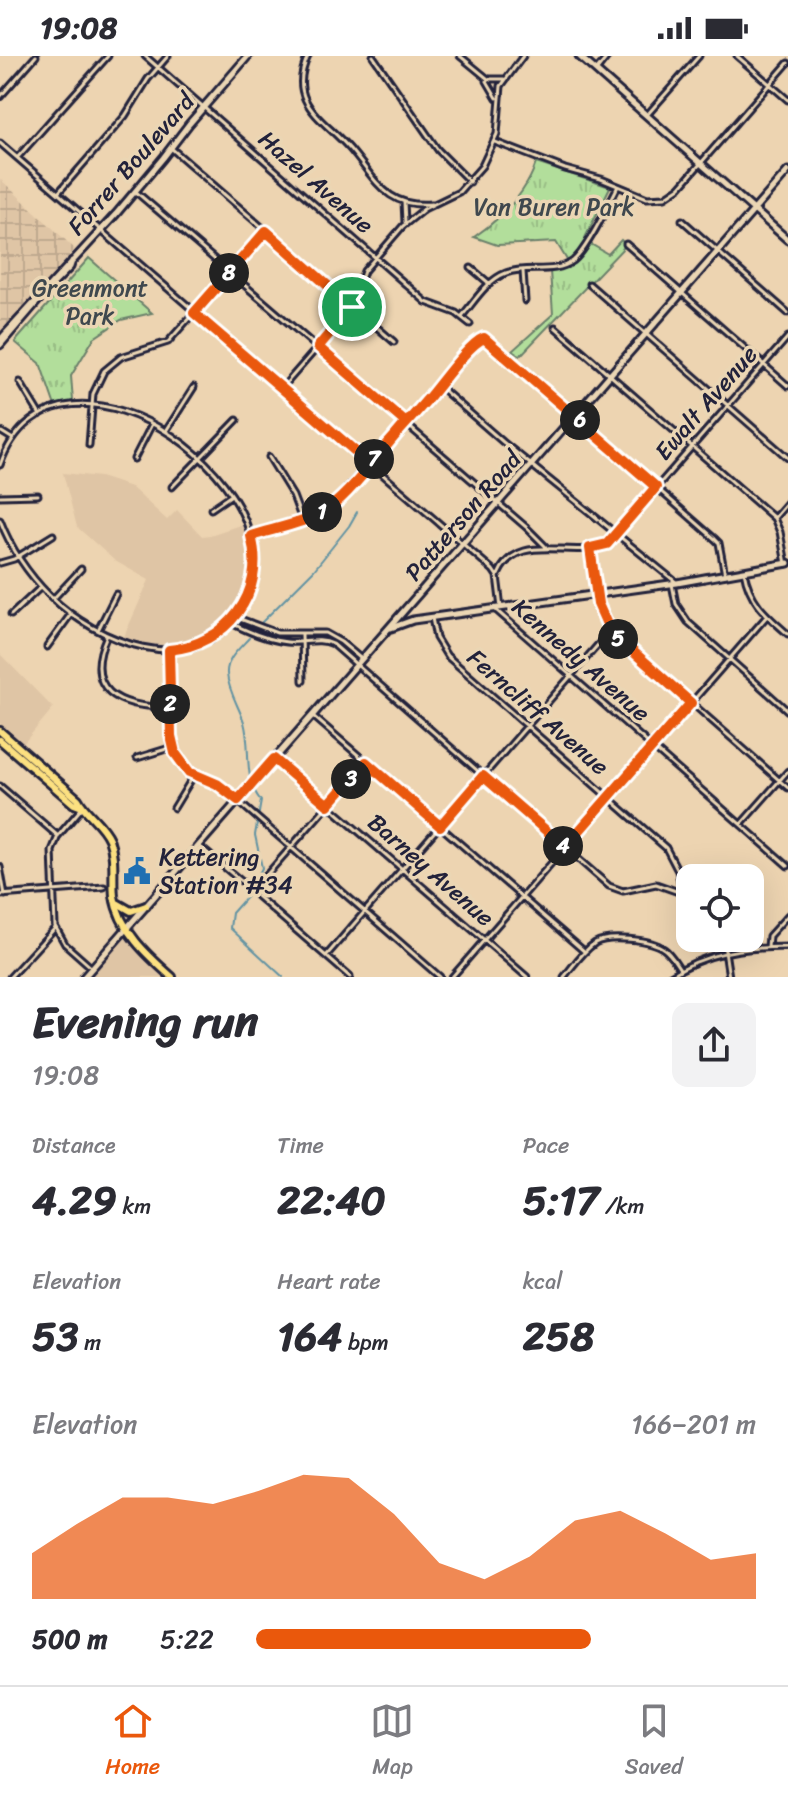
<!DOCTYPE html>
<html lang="en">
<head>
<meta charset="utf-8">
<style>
  body { margin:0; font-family:Sriracha,sans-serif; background:#f2f2f3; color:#2b2b33; height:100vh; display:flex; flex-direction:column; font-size:30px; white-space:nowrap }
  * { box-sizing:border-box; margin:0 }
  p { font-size:26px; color:#7c7c81 }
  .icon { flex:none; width:44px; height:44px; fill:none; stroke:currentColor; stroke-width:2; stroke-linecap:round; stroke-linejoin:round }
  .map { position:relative; height:921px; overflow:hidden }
  .drawer { display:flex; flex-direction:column; background:#fff; flex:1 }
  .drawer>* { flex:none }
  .tools { position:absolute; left:676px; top:808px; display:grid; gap:16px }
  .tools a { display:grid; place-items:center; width:88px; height:88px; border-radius:16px; background:#fff; box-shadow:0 8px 32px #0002; font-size:40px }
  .pin { position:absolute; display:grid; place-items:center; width:68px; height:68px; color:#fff; margin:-34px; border:4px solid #fff; border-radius:50%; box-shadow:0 2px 8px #0007 }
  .km { position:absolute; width:40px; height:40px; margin:-20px; border-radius:50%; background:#222; color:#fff; font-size:22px; line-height:40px; text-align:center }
  .round { display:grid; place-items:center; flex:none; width:84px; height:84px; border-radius:16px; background:#f2f2f3 }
  .head { display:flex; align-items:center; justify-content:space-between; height:136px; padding:0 32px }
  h1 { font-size:44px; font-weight:800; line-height:60px }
  .figures { display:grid; grid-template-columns:repeat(3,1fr); gap:12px; height:136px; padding:8px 32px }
  .figures div { display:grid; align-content:center }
  .figures b { font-size:40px; font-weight:800 }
  .figures small { font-size:22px; font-weight:400 }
  .figures p { font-size:22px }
  .chart { height:224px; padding:16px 32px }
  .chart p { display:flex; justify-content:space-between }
  .chart svg { width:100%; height:144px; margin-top:8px; fill:#ea580c; opacity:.7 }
  ul { padding:0 32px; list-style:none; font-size:26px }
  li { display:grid; grid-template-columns:128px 96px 1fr; align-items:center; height:60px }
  li i { height:20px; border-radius:10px; background:#ea580c }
  .status { display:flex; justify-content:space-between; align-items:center; height:56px; padding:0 40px; background:#fff; direction:ltr }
  .status svg { height:22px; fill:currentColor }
  .menu { display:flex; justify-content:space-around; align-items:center; height:112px; border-top:2px solid #e1e1e2; background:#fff; font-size:22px; color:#7c7c81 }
  .menu a { display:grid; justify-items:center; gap:4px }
  .menu .current { color:#ea580c }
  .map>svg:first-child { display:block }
  .built { fill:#dfc5a5 }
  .industrial { fill:url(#industrial-grid) }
  .grass { fill:url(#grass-tufts); stroke:#6a806b; stroke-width:2 }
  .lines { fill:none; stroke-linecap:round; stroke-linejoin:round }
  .stream { stroke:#6293a3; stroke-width:2 }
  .street-casing { stroke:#22223b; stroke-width:9 }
  .secondary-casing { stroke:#22223b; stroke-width:11 }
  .primary-casing { stroke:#22223b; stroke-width:12 }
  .street { stroke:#ebd6b4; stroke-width:3 }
  .secondary { stroke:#ebd6b4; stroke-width:5 }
  .primary { stroke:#fce080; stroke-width:6 }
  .route-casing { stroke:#fff; stroke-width:16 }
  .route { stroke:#ea580c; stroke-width:10 }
  .labels { text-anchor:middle; stroke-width:7; stroke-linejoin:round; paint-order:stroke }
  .street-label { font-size:24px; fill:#22223b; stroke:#ebd6b4 }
  .park-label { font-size:24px; fill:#3f484e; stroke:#ebd6b4 }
  .poi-label { font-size:24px; fill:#22223b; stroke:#ebd6b4; text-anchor:start }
</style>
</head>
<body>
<div class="status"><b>19:08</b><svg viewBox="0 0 49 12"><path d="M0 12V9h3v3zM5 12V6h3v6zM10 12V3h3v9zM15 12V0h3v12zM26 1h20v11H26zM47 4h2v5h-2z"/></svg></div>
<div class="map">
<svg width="788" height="921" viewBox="0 0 788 921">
  <defs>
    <pattern id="industrial-grid" width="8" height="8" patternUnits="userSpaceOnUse" patternTransform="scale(2)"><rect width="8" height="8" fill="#dfc5a5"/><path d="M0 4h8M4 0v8" fill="none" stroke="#bfa98f"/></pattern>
    <pattern id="grass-tufts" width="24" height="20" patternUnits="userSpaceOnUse" patternTransform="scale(2)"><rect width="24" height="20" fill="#b2de9b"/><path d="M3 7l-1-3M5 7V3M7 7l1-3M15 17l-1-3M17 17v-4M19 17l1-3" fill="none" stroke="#99be86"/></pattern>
  </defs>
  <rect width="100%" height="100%" fill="#edd4b1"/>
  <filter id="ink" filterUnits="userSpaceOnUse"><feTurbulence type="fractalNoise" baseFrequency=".0125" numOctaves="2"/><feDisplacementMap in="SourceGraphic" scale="16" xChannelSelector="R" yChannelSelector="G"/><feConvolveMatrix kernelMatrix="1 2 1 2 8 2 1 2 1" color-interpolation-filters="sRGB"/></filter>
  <g filter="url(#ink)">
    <path class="built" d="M63,417L100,421L131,431L167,464L177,454L202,480L210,479L246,467L253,488L254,519L244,548L231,567L211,582L189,591L164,594L122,585L149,524L115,505L77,471Z
      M0,598L53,652L23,688L0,669Z
      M128,871L134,882L172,921H84Z"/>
    <path class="industrial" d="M0,123L75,193L0,278Z"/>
    <path class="grass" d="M536,107L610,131L584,184L608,198L621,184L626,189L520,300L512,295L553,258L550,215L570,209L556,186L497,189L474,181C500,163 526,138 536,107Z
      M89,202L152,257L121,264L94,282L71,320L73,345L55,350L40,307L15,286Z"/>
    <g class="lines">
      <path class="stream" d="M262,566L314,514L349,470L357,456
        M249,582C240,592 226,603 227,618C228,634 239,651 244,666C252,694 242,721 261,745L255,779L262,812L248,839L232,857L230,872L283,921"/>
      <g class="street-casing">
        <path id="street" d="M145,0L426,246L456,257L470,268
          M308,0C286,47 324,63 350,93C376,123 385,152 432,148
          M373,0L438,94L470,126
          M460,0L488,23H504
          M737,0L788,44
          M596,15L608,0
          M487,25L497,42
          M0,41L36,0
          M647,59L699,0
          M495,86L565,113L601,123L647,142L665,141L680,131L788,7
          M0,87L493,514L497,520L501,552
          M171,92L394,286
          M17,102L108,0
          M135,135L526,471L546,491
          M58,137L125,60L148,23L168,0
          M404,146L405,166
          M682,164L788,257
          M626,188L788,330
          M471,212L490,228
          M523,215L525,245
          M589,228L788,402
          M462,260C474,246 487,224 506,217C527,209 554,219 573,205C587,194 609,148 618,130
          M555,271L774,462L780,476L786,508
          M20,326L40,359
          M440,331L503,386L677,527
          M282,332L351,253L364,215L403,170L424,153L459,136L482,110L497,78L501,30L523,0
          M0,375L13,383
          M166,375L194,331
          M89,389L93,338L104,315L121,301L168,286L266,175
          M269,401L293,440L302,464
          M134,403L152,368
          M0,409C57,250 324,440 237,559C189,625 96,585 50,540C28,518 11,493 0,464
          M172,431L237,364
          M0,440L38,439
          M211,453L230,440
          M775,461L788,446
          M251,480L311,461L333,448L482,282L523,314L715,483L719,487L725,519
          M590,492L598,548L610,575L788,732
          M0,507L14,503L53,479
          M744,515C749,545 766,559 788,578
          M498,519C518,473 572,505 607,488L788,281
          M672,528L676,548L688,566L788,655
          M54,542L81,513
          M496,554L788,810
          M11,559L41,531
          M235,561L277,577H325L341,586L360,602
          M432,562L436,582L447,600L666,792L678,815L682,836
          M231,567C249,576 267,584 287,586C303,588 318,581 333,588L609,830L623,835L656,828L690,840
          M98,574L116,538
          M302,578L303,625
          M107,579C82,635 119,652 170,651
          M47,591L71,558
          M169,595C169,629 161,693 190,716C200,724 214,726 224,733L440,921
          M313,660L585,896
          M137,702L173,691
          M276,704L527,921
          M0,730L58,780
          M174,752L194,719
          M81,753L58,780L52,795L55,870L65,888L92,912
          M741,768L788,715
          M199,790L241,825
          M0,811L5,839
          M263,823L366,706
          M0,839L104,831
          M257,840L350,921
          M723,882L729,921
          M768,891L769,880L788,859
          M326,900L610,575
          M10,921L55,872
          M452,921L767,560
          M564,921C573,910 582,896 595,887C608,879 651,883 664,893C671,898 675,906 680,913
          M669,921C704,896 746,891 788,891"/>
      </g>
      <g class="secondary-casing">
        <path id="secondary" d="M579,0L788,184
          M0,284L116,158L163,102L189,68L248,0
          M0,289L49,232L70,211L72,205
          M391,572L413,564L677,527L788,507
          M84,921L788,115"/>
      </g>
      <g class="primary-casing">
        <path id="primary" d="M0,675L78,743C86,758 102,767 109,783C116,802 112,821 114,840C119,874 148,900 172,921
          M0,684L74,748L82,751
          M117,847L131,855L146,850"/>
      </g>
      <use href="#street" class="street"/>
      <use href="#secondary" class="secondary"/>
      <use href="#primary" class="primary"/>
    </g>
  </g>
  <g class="lines" filter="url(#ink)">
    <g class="route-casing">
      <path id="route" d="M352,251L318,291L406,367C385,390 353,435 329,452C307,467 276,472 251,480C267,538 226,589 169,594L171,680L175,697L189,716L217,728L238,744L274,703L328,749L366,706L440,770L483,720L565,791L691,647L610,575L598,548L590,492L607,488L656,431L484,282C468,288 438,332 425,346C407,367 388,387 370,408L194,257L266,175L352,251"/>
    </g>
    <use href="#route" class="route"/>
  </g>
  <defs>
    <g id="civic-bare" transform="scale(2.16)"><path d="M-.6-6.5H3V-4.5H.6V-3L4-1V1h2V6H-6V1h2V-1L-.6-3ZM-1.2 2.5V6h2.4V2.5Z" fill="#1f6fb2" stroke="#ebd6b4" stroke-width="2.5" paint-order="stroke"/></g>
  </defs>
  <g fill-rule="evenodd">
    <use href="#civic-bare" x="137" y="815"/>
  </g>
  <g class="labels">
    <g class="street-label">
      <text transform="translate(131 108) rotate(-49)" y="8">Forrer Boulevard</text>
      <text transform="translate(316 126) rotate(41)" y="8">Hazel Avenue</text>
      <text transform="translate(706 347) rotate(-49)" y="8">Ewalt Avenue</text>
      <text transform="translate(463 460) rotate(-49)" y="8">Patterson Road</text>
      <text transform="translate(581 604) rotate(41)" y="8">Kennedy Avenue</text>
      <text transform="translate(538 656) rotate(41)" y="8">Ferncliff Avenue</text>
      <text transform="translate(431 814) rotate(41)" y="8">Barney Avenue</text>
    </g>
    <g class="park-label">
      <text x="554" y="159">Van Buren Park</text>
      <text x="90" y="240">Greenmont<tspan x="90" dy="28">Park</tspan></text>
    </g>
    <g class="poi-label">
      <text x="159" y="809">Kettering<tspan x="159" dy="28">Station #34</tspan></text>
    </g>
  </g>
</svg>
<div class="tools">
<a><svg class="icon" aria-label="locate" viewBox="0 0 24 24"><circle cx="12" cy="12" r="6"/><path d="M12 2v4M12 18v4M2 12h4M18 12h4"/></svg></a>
</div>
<div class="pin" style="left:352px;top:251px;background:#1e9e55"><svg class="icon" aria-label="arrive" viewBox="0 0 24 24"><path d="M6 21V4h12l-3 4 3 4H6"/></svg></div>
<b class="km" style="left:322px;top:456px">1</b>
<b class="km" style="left:170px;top:648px">2</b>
<b class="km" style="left:351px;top:723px">3</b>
<b class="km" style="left:563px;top:790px">4</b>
<b class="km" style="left:618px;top:583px">5</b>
<b class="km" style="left:580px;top:364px">6</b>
<b class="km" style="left:374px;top:403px">7</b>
<b class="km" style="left:229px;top:217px">8</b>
</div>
<section class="drawer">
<div class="head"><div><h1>Evening run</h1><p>19:08</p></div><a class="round"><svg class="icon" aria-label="share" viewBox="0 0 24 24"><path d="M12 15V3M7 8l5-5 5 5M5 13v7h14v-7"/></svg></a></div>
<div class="figures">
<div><p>Distance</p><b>4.29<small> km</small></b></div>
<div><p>Time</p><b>22:40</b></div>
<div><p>Pace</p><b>5:17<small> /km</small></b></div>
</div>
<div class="figures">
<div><p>Elevation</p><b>53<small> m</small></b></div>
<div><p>Heart rate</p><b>164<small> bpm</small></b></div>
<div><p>kcal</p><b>258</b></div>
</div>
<div class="chart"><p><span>Elevation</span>166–201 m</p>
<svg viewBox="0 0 160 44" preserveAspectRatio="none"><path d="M0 44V30L10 21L20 13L30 13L40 15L50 11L60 6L70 7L80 18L90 33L100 38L110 31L120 20L130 17L140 24L150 32L160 30V44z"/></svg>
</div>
<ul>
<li><b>500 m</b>5:22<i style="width:67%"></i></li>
</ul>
</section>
<nav class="menu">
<a class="current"><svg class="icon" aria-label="home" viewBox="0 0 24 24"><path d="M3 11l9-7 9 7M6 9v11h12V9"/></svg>Home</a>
<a><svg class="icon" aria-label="map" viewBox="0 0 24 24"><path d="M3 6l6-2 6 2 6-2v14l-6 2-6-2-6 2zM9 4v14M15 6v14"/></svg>Map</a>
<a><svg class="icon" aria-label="saved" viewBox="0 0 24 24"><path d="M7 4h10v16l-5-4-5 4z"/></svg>Saved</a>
</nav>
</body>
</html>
